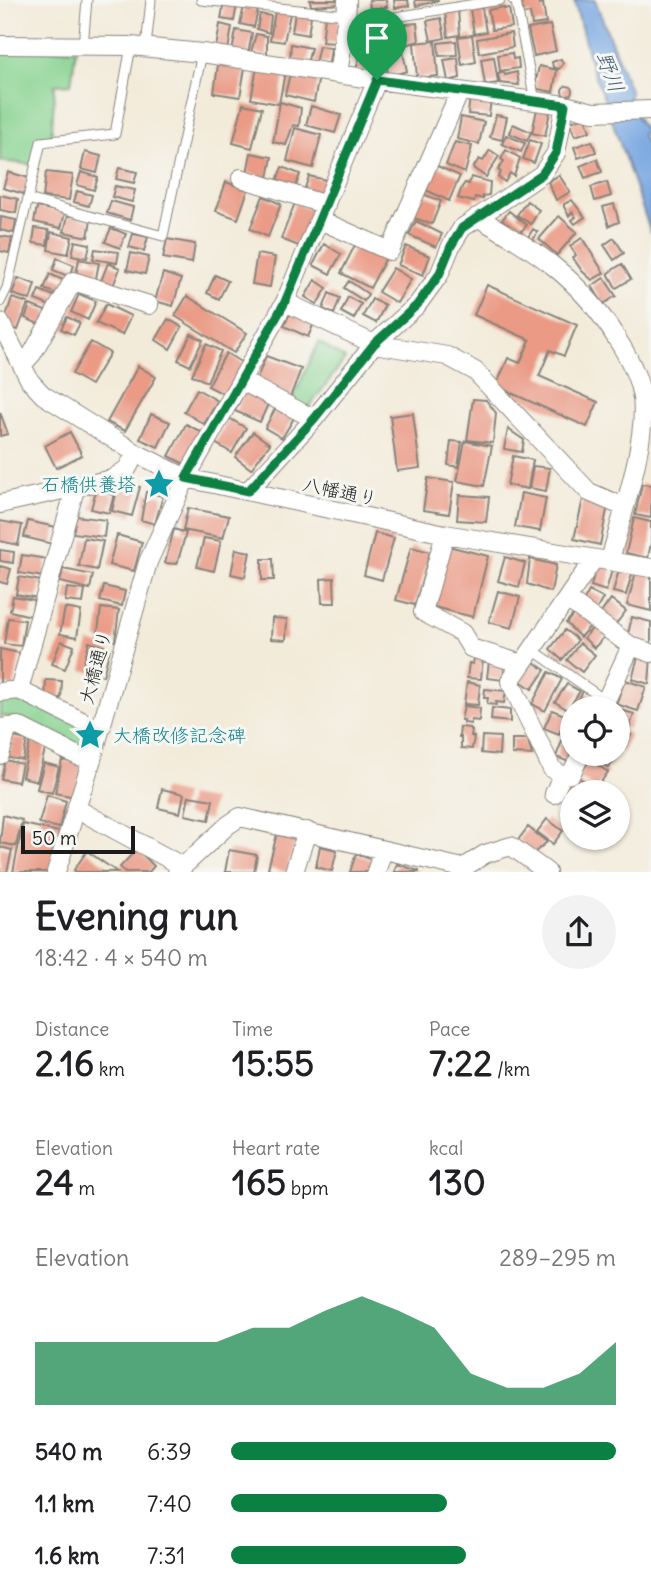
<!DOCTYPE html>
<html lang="en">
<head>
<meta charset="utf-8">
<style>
  body { margin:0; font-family:Delius,"Klee One",sans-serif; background:#f2f2f2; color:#202124; height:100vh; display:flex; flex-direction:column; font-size:26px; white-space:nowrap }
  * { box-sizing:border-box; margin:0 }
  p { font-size:23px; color:#757577 }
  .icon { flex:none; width:38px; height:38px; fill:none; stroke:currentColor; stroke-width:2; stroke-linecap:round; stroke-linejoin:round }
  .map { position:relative; height:872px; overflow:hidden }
  .details { display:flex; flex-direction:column; background:#fff; flex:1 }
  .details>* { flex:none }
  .fabs { position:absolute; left:560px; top:696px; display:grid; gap:14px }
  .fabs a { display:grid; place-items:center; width:70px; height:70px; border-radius:50%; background:#fff; box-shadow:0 2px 5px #0004; font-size:35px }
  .scale { position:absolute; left:21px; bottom:18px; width:114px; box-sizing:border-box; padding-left:7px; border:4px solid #1c1c1c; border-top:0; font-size:19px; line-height:24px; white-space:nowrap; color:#1c1c1c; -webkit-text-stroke:5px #f6f6f2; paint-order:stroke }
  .pin { position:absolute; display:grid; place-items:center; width:60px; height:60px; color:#fff; margin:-72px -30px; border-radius:50% 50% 50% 0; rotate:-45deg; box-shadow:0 0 7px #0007 }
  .pin .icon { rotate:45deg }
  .round { display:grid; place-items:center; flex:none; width:74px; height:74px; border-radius:37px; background:#f2f2f2 }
  .head { display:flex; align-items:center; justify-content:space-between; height:119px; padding:0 35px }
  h1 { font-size:38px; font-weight:700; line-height:52px }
  .metrics { display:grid; grid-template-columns:repeat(3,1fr); gap:10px; height:119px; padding:7px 35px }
  .metrics div { display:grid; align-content:center }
  .metrics b { font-size:35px; font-weight:700 }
  .metrics small { font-size:19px; font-weight:400 }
  .metrics p { font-size:19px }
  .chart { height:196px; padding:14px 35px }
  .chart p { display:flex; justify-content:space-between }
  .chart svg { width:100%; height:126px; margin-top:7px; fill:#0b8043; opacity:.7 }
  ul { padding:0 35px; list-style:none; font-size:23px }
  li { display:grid; grid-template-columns:112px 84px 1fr; align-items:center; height:52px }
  li i { height:18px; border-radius:9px; background:#0b8043 }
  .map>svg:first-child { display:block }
  .green { fill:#86d28f; stroke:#517756; stroke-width:2 }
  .water { fill:#77a6e1; stroke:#4a617e; stroke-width:2 }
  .building { fill:#ea9a85 }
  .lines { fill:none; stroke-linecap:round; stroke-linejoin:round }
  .lane-casing { stroke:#88847b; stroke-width:11 }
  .street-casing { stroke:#88847b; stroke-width:20 }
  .lane { stroke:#fff; stroke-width:9 }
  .street { stroke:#fff; stroke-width:18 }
  .route-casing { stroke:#fff; stroke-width:14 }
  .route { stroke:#0b8043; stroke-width:9 }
  .labels { text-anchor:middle; stroke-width:6; stroke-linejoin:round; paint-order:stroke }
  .culture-label { font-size:19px; fill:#0d838f; stroke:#f6f6f2; text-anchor:end }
  .street-label { font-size:19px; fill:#1c1c1c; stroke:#f6f6f2 }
  .water-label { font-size:21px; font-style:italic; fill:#455a75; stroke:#f6f6f2 }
</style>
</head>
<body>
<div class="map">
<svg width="651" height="872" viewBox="0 0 651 872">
  <rect width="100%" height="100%" fill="#f6f6f2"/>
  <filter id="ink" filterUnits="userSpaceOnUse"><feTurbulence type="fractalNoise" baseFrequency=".0143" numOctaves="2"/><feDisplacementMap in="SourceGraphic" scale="14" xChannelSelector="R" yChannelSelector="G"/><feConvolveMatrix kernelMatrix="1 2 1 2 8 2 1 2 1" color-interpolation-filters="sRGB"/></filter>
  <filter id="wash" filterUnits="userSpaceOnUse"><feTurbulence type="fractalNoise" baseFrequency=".00686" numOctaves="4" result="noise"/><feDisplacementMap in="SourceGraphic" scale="28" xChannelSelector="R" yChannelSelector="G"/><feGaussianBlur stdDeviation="1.57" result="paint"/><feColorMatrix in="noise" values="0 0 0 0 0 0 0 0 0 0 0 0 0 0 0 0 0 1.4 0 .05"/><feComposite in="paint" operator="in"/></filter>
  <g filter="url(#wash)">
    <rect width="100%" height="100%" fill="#f3ebda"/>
    <path class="green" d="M76,49L71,84L55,85L51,141L41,143L35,165L0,161V50Z
      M319,342L345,359L307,410L291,402Z
      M9,692L97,723L88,752L42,729L6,716L0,717V695Z"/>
    <path class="water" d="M574,0H595L630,90L629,104L645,130L642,135L651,154V233L606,103L592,69Z"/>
    <g id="blocks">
      <path class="building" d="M310,0H340V4L311,6Z
        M369,0H386L387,7L370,9Z
        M394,0H408L409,6L395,8Z
        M415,0H438V1L416,6Z
        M521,0H538L539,4L543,3L546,23L532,25L530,13L523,14Z
        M224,2L237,5L234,21L221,19Z
        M244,6L258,10L254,27L240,24Z
        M504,7V9L509,8L512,27L492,30L488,10Z
        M482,8L486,32L474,34L470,9Z
        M275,11L290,14L284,42L270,40Z
        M445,11H458L460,35L448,37Z
        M295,13L311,16L308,35L292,32Z
        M260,14L271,16L269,33L257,29Z
        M325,17L339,18L336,43L322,42Z
        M441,18L445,38L431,41L427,21Z
        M397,21L399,39L386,41L383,23Z
        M417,23L419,41L406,45L402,32H406V24Z
        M220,24L232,27L228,50L216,48Z
        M550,25L556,51L534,56L528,29Z
        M376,26L378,42L367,44L365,28Z
        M352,29L362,31L359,50L349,48Z
        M236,30L252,33L248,55L232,52Z
        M511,33L513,47L479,53L477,39Z
        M256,34L267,36V56L251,52Z
        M472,35L476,62L462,65L458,37Z
        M435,41L438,76L417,78L414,43Z
        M456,41L457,55L439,56L438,43Z
        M291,44L311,48L307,64L290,59Z
        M401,44L407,71L389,76L382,48Z
        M319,46L331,48L329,63H315Z
        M360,53L379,54L375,76L356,71Z
        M512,53L513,59L518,58L519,68L500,71L498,55Z
        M494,57L498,83L485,85L481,59Z
        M219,58L246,62L240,97L214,93Z
        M458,58L460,78L448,81L444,60Z
        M561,59L563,64L559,69L553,67L552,62Z
        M539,66L557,70L553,92L538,89L535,86Z
        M257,67L285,72L279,104L251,99Z
        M291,70L319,76L314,102L285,95Z
        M504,72L505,75L517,72L519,85L500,83L498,74Z
        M562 91a5 5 0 1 1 10 0a5 5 0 1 1-10 0Z
        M470,95L491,98L489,116L468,114Z
        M280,102L301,108L299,126L293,125L286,145L273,142Z
        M243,104L262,108L252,148L233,143Z
        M311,106L341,115L335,133L306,125Z
        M551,107L545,136L532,133L537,109Z
        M496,115L507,117L502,140L490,137Z
        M461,117L484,122L479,144L457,139Z
        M585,117L590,131L575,136L570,122Z
        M513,124L531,132L527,141L509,133Z
        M295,128L321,135L313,168L287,161Z
        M506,135L525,143L521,152L502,144Z
        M530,140L541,144L534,163L523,159Z
        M592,141L596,152L578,158L574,147Z
        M455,142L472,146L465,173L446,165Z
        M490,150L499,156L486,177L473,168L479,159L483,161Z
        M506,150L520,158L514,176L510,173L505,182L498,177L501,172L498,170L504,161L501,159Z
        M85,152L101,156L97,173L81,169Z
        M251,153L272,157L268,178L247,173Z
        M597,159L602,172L585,178L580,166Z
        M435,165L460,176L449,201L424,189Z
        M282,167L300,174L295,188L277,181Z
        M119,168L137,172L134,183L116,179Z
        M8,172L29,178L24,194L3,188Z
        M46,172L73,175L69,200L43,197Z
        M81,172L98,177L94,190L77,185Z
        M559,175L570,192L556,200L548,182Z
        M309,176L326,180L322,195L304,191Z
        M471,177L490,182L489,195L483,196V199L475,197L474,202L458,198L462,187L465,183L469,184Z
        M226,182L248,190L238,219L216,211Z
        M607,182L611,196L595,201L591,187Z
        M115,186L135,190L132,202L112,197Z
        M77,191L92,195L89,206L74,202Z
        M420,193L441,201L432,224L411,217Z
        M0,195L18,199L16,213L0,210Z
        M263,196L281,204L268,237L250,229Z
        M572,200L585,217L575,224L572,220L576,217L572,212L569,216L564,207V204Z
        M111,201L133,207L130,220L107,213Z
        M527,201L539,210L531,224L517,215Z
        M295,203L315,211L301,247L281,239Z
        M614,204L619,222L609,226L603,207Z
        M37,207L65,213L61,228L34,222Z
        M509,211L527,225L520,233L502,220Z
        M68,215L91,220L88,237L64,232Z
        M559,216L577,232L557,255L539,239Z
        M1,217L16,220L14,233L0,230Z
        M416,221L442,234L436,247L409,235Z
        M35,228L49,230L47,245L33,243Z
        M111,228L126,234L120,248L105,242Z
        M533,229L538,232L532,241L527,239Z
        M51,232L72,237L68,254L48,250Z
        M133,234L148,237L144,251L129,247Z
        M0,236L12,238L9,253L0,251Z
        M582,238L604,273L592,280L582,271L573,258L576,255L570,246Z
        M614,238L624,253L614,260L604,245Z
        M167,239L195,244L192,263L163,258Z
        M75,241L90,244L87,258L72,255Z
        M356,243L386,258L370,288L341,273Z
        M324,244L341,254L330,274L313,265Z
        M406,246L430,256L423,275L398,265Z
        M95,249L119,252L117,263L93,259Z
        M131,253L149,257L145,274L127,270Z
        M257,254L275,257L270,287L252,284Z
        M57,258L74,265L70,277L53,270Z
        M79,259L99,263L95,283L75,279Z
        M108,263L120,268L113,286L101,281Z
        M622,264L631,279L616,288L608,273Z
        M393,268L411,279L397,303L378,292Z
        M163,273L181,279L173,306L155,301Z
        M50,274L65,281L60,295L44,289Z
        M215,275L228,281L219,299L207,293Z
        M18,278L35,284L30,300L12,294Z
        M604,278L616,296L603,304L592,286Z
        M315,280L327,288L317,304L305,297Z
        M349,281L368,294L364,301L344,288Z
        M487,285L577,325L564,356L550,350L539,376L598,402L587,427L496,386L508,358L520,363L530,340L474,315Z
        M39,290L57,297L53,307L35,300Z
        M329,293L340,298L334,314L323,309Z
        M79,294L96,301L88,320L71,312Z
        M187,296L247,333L234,353L175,316Z
        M348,297L361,304L354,319L341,312Z
        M12,298L28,303L18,330L3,325Z
        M372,299L385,305L376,323L363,316Z
        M106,304L131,316L122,335L96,323Z
        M30,305L48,312L43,326L25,318Z
        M291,311L315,321L308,337L284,326Z
        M67,317L80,323L74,335L61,329Z
        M168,319L182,327L170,349L156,340Z
        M191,334L203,340L190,366L178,360Z
        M91,342L110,353L91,385L72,374Z
        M206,344L221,351L207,382L192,375Z
        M226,353L246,365L229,397L208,386Z
        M266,356L301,369L289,400L254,386Z
        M138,366L156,377L125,431L107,422Z
        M197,389L218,401L204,424L184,412Z
        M245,390L269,402L260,422L235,411Z
        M473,399L486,400L496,413L493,443L467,440Z
        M276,407L294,418L282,438L265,428Z
        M0,412L8,434L0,436Z
        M413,413L420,468L397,471L390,416Z
        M151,414L170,422L158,447L140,439Z
        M229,418L246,428L232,453L215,443Z
        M186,424L205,434L188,466L169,456Z
        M508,429L524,440L522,452L504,449Z
        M70,432L82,455L56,468L45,446Z
        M253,432L270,444L251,469L235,457Z
        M451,441L462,442L458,467L448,465Z
        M465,441L492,446L484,486L457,481Z
        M513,456L533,460L528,489L507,485Z
        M533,466L550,468L546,491L529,488Z
        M428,478L454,482L449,514L423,510Z
        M119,482L140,487L132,516L112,511Z
        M642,484L651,485V518L635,515Z
        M96,490L114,495L109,513L91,509Z
        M146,492L163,496L155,524L141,520Z
        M521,493L546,498L540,531L515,527Z
        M459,495L489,497L486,522L457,520Z
        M583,499L608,505L600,545L574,539Z
        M188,508L229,516L223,538L183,530Z
        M76,516L106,520L104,537L73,533Z
        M634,518L651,522V543L648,558L626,553Z
        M0,521L22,525L18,545L0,541Z
        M28,521L56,527L53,544L24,537Z
        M174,529L186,533L177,564L165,563Z
        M375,533L394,538L382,580L364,575Z
        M117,535L142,542L134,571L109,565Z
        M84,538L103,541L97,570L79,566Z
        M204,538L221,541L214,571L197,567Z
        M448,546L488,556L473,617L434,607Z
        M411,547L430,552L415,605L396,600Z
        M236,549L250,552L245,577L231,574Z
        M0,550L14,552L13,563L0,561Z
        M22,555L47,559L44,577L19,573Z
        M505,557L525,563L519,587L498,581Z
        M262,559H273L274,580H262Z
        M530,559L556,565L551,592L527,584Z
        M597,562L613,566L606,591L591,586Z
        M0,566L11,569L7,584L0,582Z
        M620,566L633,570L626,595L613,592Z
        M637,568L651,572V611L627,605Z
        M63,569L93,575L90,589L60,582Z
        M19,577L41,581L38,598L16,594Z
        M334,578L335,603H322L321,579Z
        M104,586L125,591L122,606L100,601Z
        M67,588L85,590L83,603L65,601Z
        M498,591L520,597L512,628L489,622Z
        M589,591L603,598L596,611L582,604Z
        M13,596L34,600L31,616L10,611Z
        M611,599L626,611L615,625L601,613Z
        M65,608L81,611L77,637L60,634Z
        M101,608L119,610L115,641L97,639Z
        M579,608L594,622L580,637L566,623Z
        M632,617L651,622V644L627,638Z
        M8,618L25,620L21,646L4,644Z
        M272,618L287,619L286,640L271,639Z
        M596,624L607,634L594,648L584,638Z
        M565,630L578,640L562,660L550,649Z
        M61,641L74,646L65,669L52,664Z
        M89,642L110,648L103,676L82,670Z
        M580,643L595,655L582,672L567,660Z
        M0,649L20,653L14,687L0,684Z
        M639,653L651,657L649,684L632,679Z
        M474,656L483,658L481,679L467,678L469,663L473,664Z
        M489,661L505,663L503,680L487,678Z
        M532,661L545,670L532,689L519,680Z
        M549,672L562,679L545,711L532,704Z
        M46,680L62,681L61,698H45Z
        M625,680L646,687L638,711L616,704Z
        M467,682L480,685L478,705L464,704Z
        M567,684L580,691L568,710L555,702Z
        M485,689L506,691L504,703L496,702V705L487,704L488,698H484Z
        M583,691L598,699L593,709H574Z
        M464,706L480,708L479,721L471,720V724L464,723V720H461Z
        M492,708L510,710V722L491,720Z
        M618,709L634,714L629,729L618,725Z
        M552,710L567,716L559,734L544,728Z
        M572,717V737L565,733Z
        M460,727L470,728L472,731L471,736L474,737L472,749L461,748V737H459Z
        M618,728L631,735L622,751L618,748Z
        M482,736L500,737L499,755L481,753Z
        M13,737L27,740L23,760L9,758Z
        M563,738L572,742V763L556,757Z
        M512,739H528L532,755L512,754Z
        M30,742L46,746L37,781L22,777Z
        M593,754H618L609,768L592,757Z
        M5,760L22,764L18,782L1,779Z
        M62,760L82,765L75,797L55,793Z
        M590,760L608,772L596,789L578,777Z
        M44,763L59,767L52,793L37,789Z
        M569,778L596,793H572V801L560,794Z
        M162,789L184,794L180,813L158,808Z
        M47,795L66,801L59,828L39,823Z
        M189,796L213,800L209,820L185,815Z
        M3,815L22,820L16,846L0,843Z
        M547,819L563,831L553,844L537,832Z
        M23,824L59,832L50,872H13Z
        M528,827L547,842L534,853L518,840Z
        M277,834L296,839L287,872L268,869Z
        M320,846L337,850L332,871L316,867Z
        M0,847L12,850L7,872H0Z
        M137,849L154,866L149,872H125L120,867Z
        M229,850L257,855L254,872H225Z
        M87,851L117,872H76L74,870Z
        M356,854L376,861L373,872H350Z
        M397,864L419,871V872H394Z"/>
    </g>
  </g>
  <g filter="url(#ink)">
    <use href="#blocks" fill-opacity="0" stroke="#88847b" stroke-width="2"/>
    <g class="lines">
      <g class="lane-casing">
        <path id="lane" d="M201,0L347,15
          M513,0L516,2L535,101
          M346,22L371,21L500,0
          M83,46L87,0
          M146,47L151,0
          M28,199L163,236L202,53
          M0,302L7,288L41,142L115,134L131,46
          M533,650L606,701"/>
      </g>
      <g class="street-casing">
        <path id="street" d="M0,45L131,46L202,53L377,80L565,105L593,112L651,110
          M338,74L346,22L347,0
          M241,178L326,205
          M477,217C538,252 579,277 617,339C628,356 639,377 642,398C648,439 621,518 610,560
          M320,220L390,251L460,91
          M285,302L374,344L447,356L475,371L589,492L624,507
          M0,322L30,381L43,395L136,453L186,478L445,534L651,568
          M23,364L32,354L73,281L149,305
          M242,381L314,419
          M248,491L314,419L374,344L417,305L439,275L451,246L462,228L542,174L556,153L565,105
          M0,504L112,479L127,469L136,453
          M445,534L423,612L462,633L471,648L522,664L510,681L552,769L562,775L571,774L581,754
          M567,599L631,646L651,653
          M522,664L594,559
          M19,690L75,489
          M0,692L19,690L100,730
          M602,709L631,646
          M0,728L18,726L78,756L92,759
          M0,755L8,727
          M554,794L562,775
          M77,809L182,866
          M56,872L92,759L148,562L186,478L285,302L377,80
          M177,872L228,825L240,817L463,868
          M294,872L307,831
          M376,872L383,850
          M462,872L463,868L485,854L511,846L547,872"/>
      </g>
      <use href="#lane" class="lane"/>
      <use href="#street" class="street"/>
    </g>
  </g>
  <g class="lines" filter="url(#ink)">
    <g class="route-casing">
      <path id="route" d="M377,80L565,105L556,153L542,174L462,228L451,246L439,275L417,305L374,344L314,419L248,491L186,478L285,302Z"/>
    </g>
    <use href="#route" class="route"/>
  </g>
  <defs>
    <g id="sight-bare" transform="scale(2.415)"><path d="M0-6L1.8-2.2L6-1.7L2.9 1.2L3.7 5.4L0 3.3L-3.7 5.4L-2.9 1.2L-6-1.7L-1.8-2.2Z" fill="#0f9aa8" stroke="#f6f6f2" stroke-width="2.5" paint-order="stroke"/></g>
  </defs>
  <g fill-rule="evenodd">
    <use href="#sight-bare" x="159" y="484"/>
    <use href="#sight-bare" x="90" y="735"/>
  </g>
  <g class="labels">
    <g class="culture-label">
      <text x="136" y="491">石橋供養塔</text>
      <text x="113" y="742" text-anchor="start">大橋改修記念碑</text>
    </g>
    <g class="street-label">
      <text transform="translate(340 491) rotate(12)" y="7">八幡通り</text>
      <text transform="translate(95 667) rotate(-75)" y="7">大橋通り</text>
    </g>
    <g class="water-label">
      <text transform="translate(610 72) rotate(70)" y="7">野川</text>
    </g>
  </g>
</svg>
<div class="fabs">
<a><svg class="icon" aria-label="locate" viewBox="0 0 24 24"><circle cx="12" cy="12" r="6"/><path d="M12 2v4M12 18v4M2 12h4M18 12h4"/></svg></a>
<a><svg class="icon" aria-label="layers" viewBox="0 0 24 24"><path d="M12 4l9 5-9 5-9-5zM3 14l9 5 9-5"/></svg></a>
</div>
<div class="scale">50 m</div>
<div class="pin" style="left:377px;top:80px;background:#1e9e55"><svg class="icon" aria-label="arrive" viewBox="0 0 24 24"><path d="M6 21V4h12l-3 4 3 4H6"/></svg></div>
</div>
<section class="details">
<div class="head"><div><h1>Evening run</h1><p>18:42 · 4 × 540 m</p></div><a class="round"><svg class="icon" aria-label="share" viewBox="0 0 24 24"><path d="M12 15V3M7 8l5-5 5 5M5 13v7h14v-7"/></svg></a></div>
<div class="metrics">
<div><p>Distance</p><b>2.16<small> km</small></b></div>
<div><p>Time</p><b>15:55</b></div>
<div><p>Pace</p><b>7:22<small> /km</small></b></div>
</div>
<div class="metrics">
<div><p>Elevation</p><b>24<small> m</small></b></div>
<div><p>Heart rate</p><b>165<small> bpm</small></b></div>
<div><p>kcal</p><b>130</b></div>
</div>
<div class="chart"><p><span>Elevation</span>289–295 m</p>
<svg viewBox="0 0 160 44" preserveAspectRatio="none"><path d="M0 44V22L10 22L20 22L30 22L40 22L50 22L60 17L70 17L80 11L90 6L100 11L110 17L120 33L130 38L140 38L150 33L160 22V44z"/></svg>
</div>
<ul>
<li><b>540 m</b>6:39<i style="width:100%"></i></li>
<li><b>1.1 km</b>7:40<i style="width:56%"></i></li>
<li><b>1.6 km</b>7:31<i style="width:61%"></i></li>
</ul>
</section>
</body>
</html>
